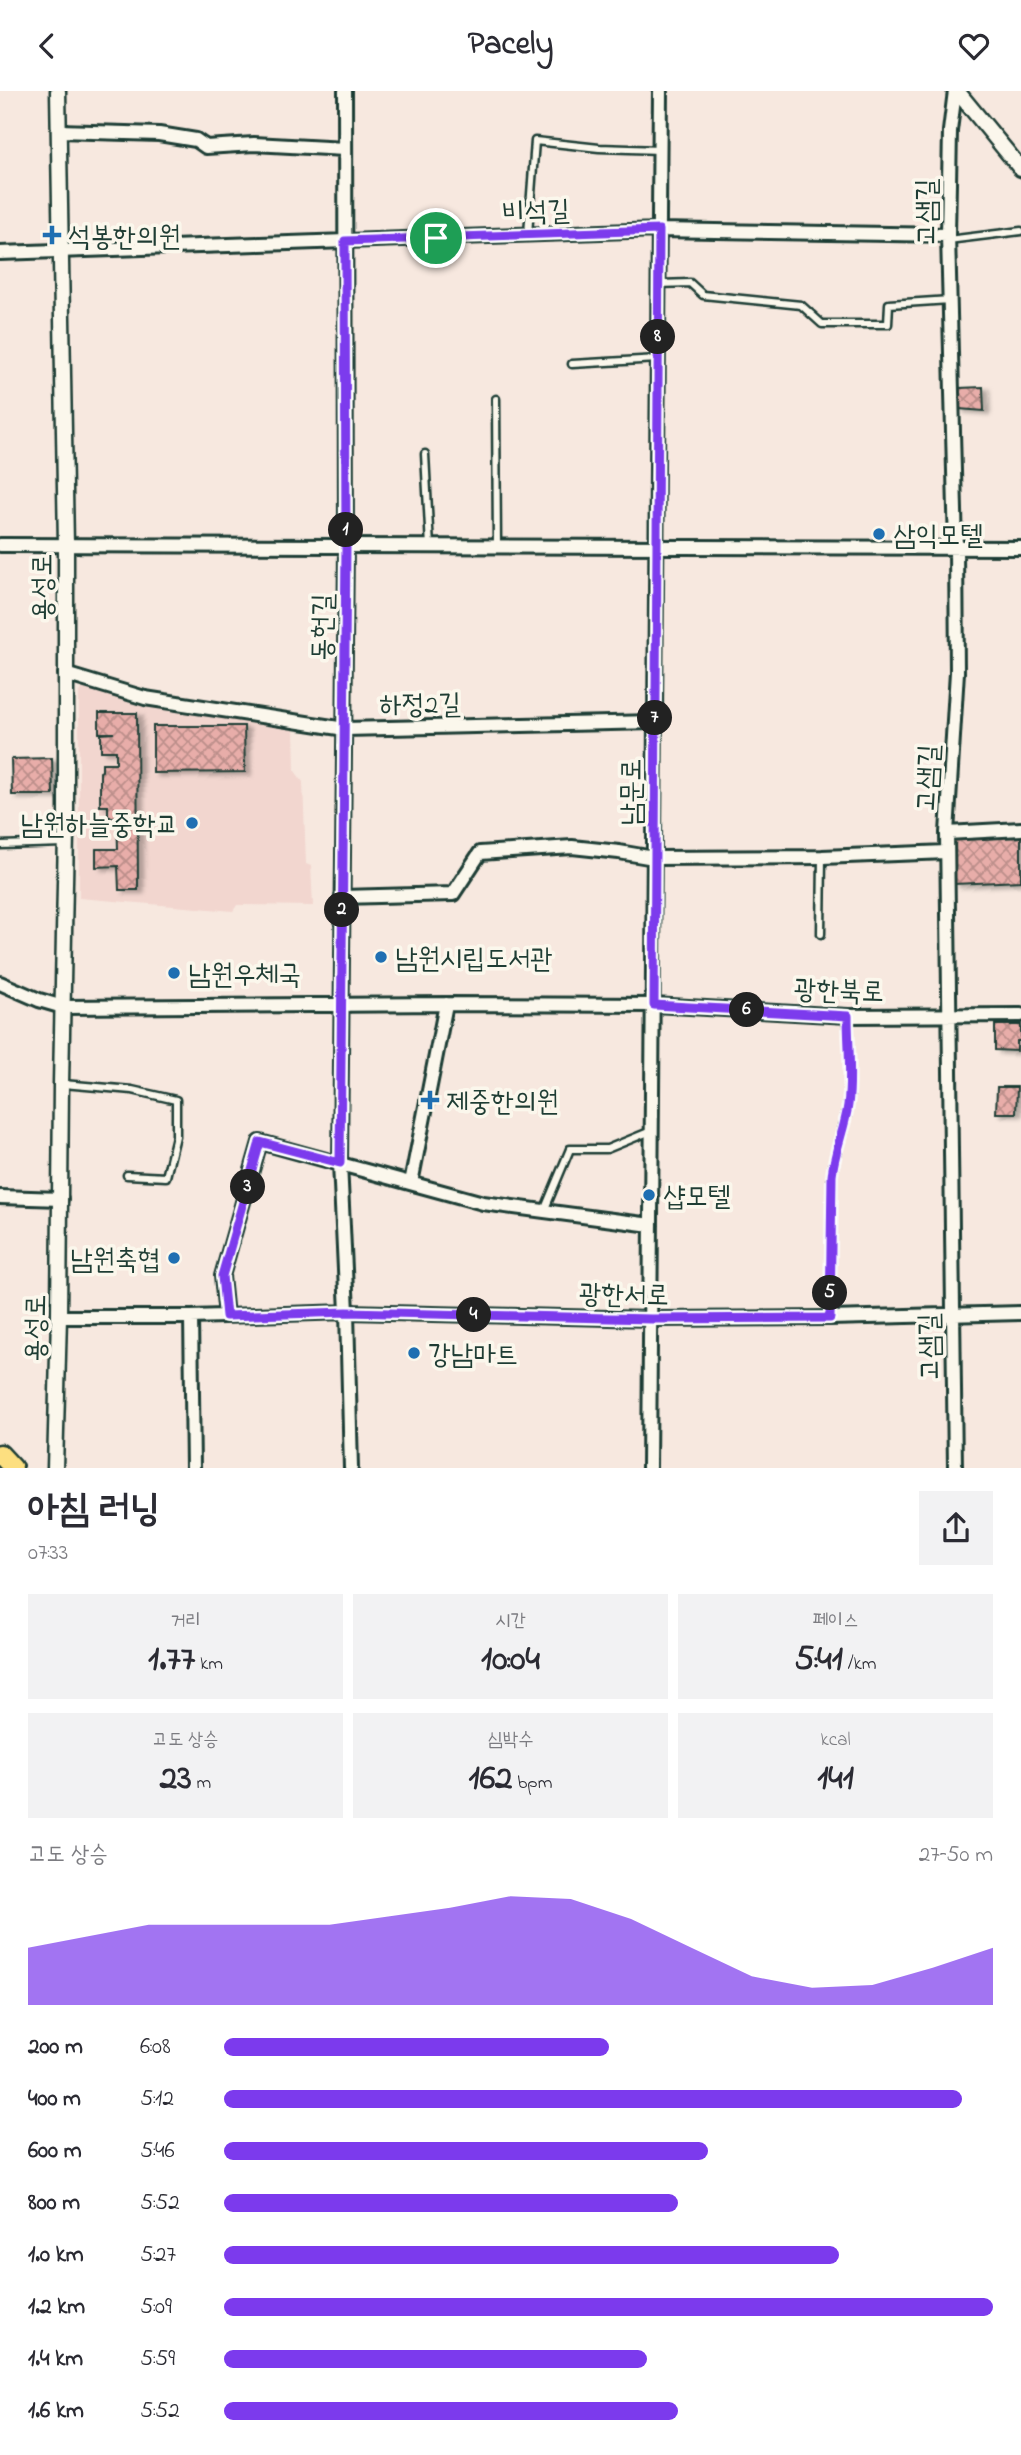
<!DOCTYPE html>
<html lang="ko">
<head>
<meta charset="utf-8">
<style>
  body { margin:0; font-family:"Indie Flower","Poor Story",sans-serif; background:#f2f2f3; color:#2b2b33; height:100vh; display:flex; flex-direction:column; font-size:26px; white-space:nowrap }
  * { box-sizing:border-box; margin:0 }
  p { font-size:23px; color:#7c7c81 }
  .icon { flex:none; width:38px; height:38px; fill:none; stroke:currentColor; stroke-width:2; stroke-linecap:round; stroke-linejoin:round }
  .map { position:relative; height:1377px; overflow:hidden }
  .sheet { display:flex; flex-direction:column; background:#fff; flex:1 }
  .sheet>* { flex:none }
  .pin { position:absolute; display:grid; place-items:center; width:60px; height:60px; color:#fff; margin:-30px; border:4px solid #fff; border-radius:50%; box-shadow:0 2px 7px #0007 }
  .km { position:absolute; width:35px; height:35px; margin:-18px; border-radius:50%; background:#222; color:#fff; font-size:19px; line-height:35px; text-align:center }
  .round { display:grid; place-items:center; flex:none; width:74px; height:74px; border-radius:0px; background:#f2f2f3 }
  .summary { display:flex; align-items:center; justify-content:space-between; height:119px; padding:0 28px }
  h1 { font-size:38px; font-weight:700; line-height:52px }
  .stats { display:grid; grid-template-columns:repeat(3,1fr); gap:10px; height:119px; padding:7px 28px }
  .stats div { display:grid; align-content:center; border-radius:0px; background:#f2f2f3; text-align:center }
  .stats b { font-size:35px; font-weight:700 }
  .stats small { font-size:19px; font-weight:400 }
  .stats p { font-size:19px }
  .chart { height:196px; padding:14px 28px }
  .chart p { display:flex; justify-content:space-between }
  .chart svg { width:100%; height:126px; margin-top:7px; fill:#7c3aed; opacity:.7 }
  ul { padding:0 28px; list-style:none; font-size:23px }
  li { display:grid; grid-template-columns:112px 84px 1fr; align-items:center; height:52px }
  li i { height:18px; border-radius:9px; background:#7c3aed }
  header { display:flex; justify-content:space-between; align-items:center; height:91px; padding:0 28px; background:#fff; font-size:32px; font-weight:700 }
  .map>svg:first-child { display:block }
  .built { fill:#f2d6cf }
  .building { fill:url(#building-cross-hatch); stroke:#1f3d34; stroke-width:2; filter:url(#shadow) }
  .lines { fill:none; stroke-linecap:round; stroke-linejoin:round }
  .service-casing { stroke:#1f3d34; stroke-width:11 }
  .minor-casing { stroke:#1f3d34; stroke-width:18 }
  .tertiary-casing { stroke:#1f3d34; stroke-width:19 }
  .primary-casing { stroke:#1f3d34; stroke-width:23 }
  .service { stroke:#fbf7ec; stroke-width:6 }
  .minor { stroke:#fbf7ec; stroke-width:12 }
  .tertiary { stroke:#fbf7ec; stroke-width:14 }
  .primary { stroke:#fddf80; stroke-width:18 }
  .route-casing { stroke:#fff; stroke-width:14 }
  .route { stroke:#7c3aed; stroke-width:9 }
  .poi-dot { fill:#1f6fb2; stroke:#fbf7ec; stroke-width:2.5 }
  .labels { text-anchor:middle; stroke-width:7; stroke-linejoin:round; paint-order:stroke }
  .street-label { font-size:28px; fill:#1f3d34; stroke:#fbf7ec }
  .poi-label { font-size:28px; fill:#1f3d34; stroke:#fbf7ec; text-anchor:start }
</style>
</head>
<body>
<header><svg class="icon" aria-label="back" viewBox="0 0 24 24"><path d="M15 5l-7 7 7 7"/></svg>Pacely<svg class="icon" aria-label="heart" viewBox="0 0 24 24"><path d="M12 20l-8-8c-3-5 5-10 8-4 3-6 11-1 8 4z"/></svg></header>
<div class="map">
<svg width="1021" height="1377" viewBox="0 0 1021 1377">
  <defs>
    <pattern id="building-cross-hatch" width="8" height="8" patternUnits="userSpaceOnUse" patternTransform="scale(1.75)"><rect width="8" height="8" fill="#e8ada9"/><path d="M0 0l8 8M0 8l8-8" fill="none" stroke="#bb8e8a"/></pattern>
    <filter id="shadow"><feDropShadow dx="5.5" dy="3" stdDeviation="2" flood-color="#0004"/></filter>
  </defs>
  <rect width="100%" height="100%" fill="#f7e8df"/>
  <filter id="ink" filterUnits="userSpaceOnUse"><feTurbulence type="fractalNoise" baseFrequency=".0143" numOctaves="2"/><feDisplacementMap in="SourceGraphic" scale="14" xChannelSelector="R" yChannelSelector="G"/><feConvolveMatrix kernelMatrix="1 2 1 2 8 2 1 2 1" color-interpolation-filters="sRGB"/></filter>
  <g filter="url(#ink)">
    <path class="built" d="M83,597L143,613L294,635L295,680L303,691L306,773L311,775L313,815L237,814L233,820L79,807V601Z"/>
    <path class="building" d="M983,296L984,320L959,318V297Z
      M99,622H137L138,799H119L118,775L96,776V758H118L117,726H108V715H100V681L102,680V672H116V660H101V643L114,642H99Z
      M153,635H244L245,681L153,682Z
      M52,667L53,704H12L11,668Z
      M1021,741V790L954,793L952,744Z
      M995,934H1021V950H1017V960L995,959Z
      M997,996H1017L1016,1022H996Z"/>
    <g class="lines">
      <g class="service-casing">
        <path id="service" d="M528,143L535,50L599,57L660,59
          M948,149L1021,140
          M659,193L690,192L703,204L801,214L822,233H888L889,213L950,209
          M572,273L658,268
          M496,308L497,456
          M425,363L430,456
          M0,754L64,752
          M821,843L822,766
          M63,993L132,999L176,1009V1045L166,1086L127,1084
          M544,1120L570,1058H607L651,1040
          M830,1227L832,1085C834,1060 845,1038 848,1014C852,985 848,954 848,925"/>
      </g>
      <g class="minor-casing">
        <path id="minor" d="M345,0L346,456L340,1072L347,1221L351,1377
          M955,0L950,40L948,144L956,458L957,581L947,742L955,1377
          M59,40L159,43L196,49L206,56L254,53L345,58
          M0,162L659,139L948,144
          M0,454L1021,457
          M65,583L145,607L345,638L655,631
          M947,742L1021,738
          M342,806L453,803L480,762L572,756L619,761L654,767L822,766L947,761
          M0,892L39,909L63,916L446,913L654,914L848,925L1021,924
          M411,1092L446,913
          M0,1106L61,1108
          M226,1225L222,1185L260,1051L483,1112L651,1134
          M59,1226H191L347,1221L652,1228L830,1227L1021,1222
          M191,1226L193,1377
          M649,1377L660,0"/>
      </g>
      <g class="tertiary-casing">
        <path id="tertiary" d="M957,0L1021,78
          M55,1377L59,1226L61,993L66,742V454L58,0"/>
      </g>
      <g class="primary-casing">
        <path id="primary" d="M0,1363L13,1377"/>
      </g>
      <use href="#service" class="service"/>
      <use href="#minor" class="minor"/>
      <use href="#tertiary" class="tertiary"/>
      <use href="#primary" class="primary"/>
    </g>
  </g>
  <g class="lines" filter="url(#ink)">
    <g class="route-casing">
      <path id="route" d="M659,139L654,914L848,925C848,954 852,985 848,1014C845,1038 834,1060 832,1085L830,1227L652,1228L347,1221L226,1225L222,1185L260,1051L340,1072L346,456L345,150Z"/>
    </g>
    <use href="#route" class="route"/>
  </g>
  <g class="poi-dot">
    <path d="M48.5 133.5h7v7h7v7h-7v7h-7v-7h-7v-7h7z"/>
    <circle cx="879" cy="443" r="7"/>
    <circle cx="192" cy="732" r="7"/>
    <circle cx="381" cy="866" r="7"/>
    <circle cx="174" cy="882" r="7"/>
    <path d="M426.5 998.5h7v7h7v7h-7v7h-7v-7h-7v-7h7z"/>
    <circle cx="649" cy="1104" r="7"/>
    <circle cx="174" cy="1167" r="7"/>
    <circle cx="414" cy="1262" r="7"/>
  </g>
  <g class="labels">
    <g class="street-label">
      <text transform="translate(536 119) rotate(-2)" y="10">비석길</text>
      <text transform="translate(925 121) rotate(-90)" y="10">고샘길</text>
      <text transform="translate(41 496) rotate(-90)" y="10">용성로</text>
      <text transform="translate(321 536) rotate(-89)" y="10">동헌길</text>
      <text transform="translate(420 612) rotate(-1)" y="10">하정2길</text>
      <text transform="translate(926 687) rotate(-87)" y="10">고샘길</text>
      <text transform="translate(630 701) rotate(-90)" y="10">남문로</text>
      <text transform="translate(839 898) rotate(2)" y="10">광한북로</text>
      <text transform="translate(624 1202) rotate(1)" y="10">광한서로</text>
      <text transform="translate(34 1237) rotate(-89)" y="10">용성로</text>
      <text transform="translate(928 1256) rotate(-91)" y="10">고샘길</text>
    </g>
    <g class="poi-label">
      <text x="68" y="154">석봉한의원</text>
      <text x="893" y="453">삼익모텔</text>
      <text x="178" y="742" text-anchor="end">남원하늘중학교</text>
      <text x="395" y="876">남원시립도서관</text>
      <text x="188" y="892">남원우체국</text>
      <text x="446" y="1019">제중한의원</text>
      <text x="663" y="1114">샵모텔</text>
      <text x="160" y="1177" text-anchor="end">남원축협</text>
      <text x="428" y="1272">강남마트</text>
    </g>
  </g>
</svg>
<div class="pin" style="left:436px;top:147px;background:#1e9e55"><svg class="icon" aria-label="arrive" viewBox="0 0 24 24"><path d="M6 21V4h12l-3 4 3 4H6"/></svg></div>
<b class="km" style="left:346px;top:439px">1</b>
<b class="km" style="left:342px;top:819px">2</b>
<b class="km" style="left:248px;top:1096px">3</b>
<b class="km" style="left:474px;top:1224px">4</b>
<b class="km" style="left:830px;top:1202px">5</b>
<b class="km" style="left:747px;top:919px">6</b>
<b class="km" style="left:655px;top:627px">7</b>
<b class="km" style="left:658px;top:246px">8</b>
</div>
<section class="sheet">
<div class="summary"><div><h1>아침 러닝</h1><p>07:33</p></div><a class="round"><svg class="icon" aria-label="share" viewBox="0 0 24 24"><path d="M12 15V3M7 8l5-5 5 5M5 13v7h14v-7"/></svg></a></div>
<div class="stats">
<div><p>거리</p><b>1.77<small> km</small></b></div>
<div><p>시간</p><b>10:04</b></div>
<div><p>페이스</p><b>5:41<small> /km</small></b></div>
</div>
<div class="stats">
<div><p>고도 상승</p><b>23<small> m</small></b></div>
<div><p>심박수</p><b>162<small> bpm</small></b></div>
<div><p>kcal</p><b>141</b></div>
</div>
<div class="chart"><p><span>고도 상승</span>27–50 m</p>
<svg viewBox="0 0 160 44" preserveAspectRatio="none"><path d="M0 44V24L10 20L20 16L30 16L40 16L50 16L60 13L70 10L80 6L90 7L100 14L110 24L120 34L130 38L140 37L150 31L160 24V44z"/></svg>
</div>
<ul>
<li><b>200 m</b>6:08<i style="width:50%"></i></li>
<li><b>400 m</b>5:12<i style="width:96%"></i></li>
<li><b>600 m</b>5:46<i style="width:63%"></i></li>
<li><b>800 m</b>5:52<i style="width:59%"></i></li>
<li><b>1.0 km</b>5:27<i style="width:80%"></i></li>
<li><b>1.2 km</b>5:09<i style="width:100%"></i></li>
<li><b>1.4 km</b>5:59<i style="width:55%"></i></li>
<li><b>1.6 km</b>5:52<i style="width:59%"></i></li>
</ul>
</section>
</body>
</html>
